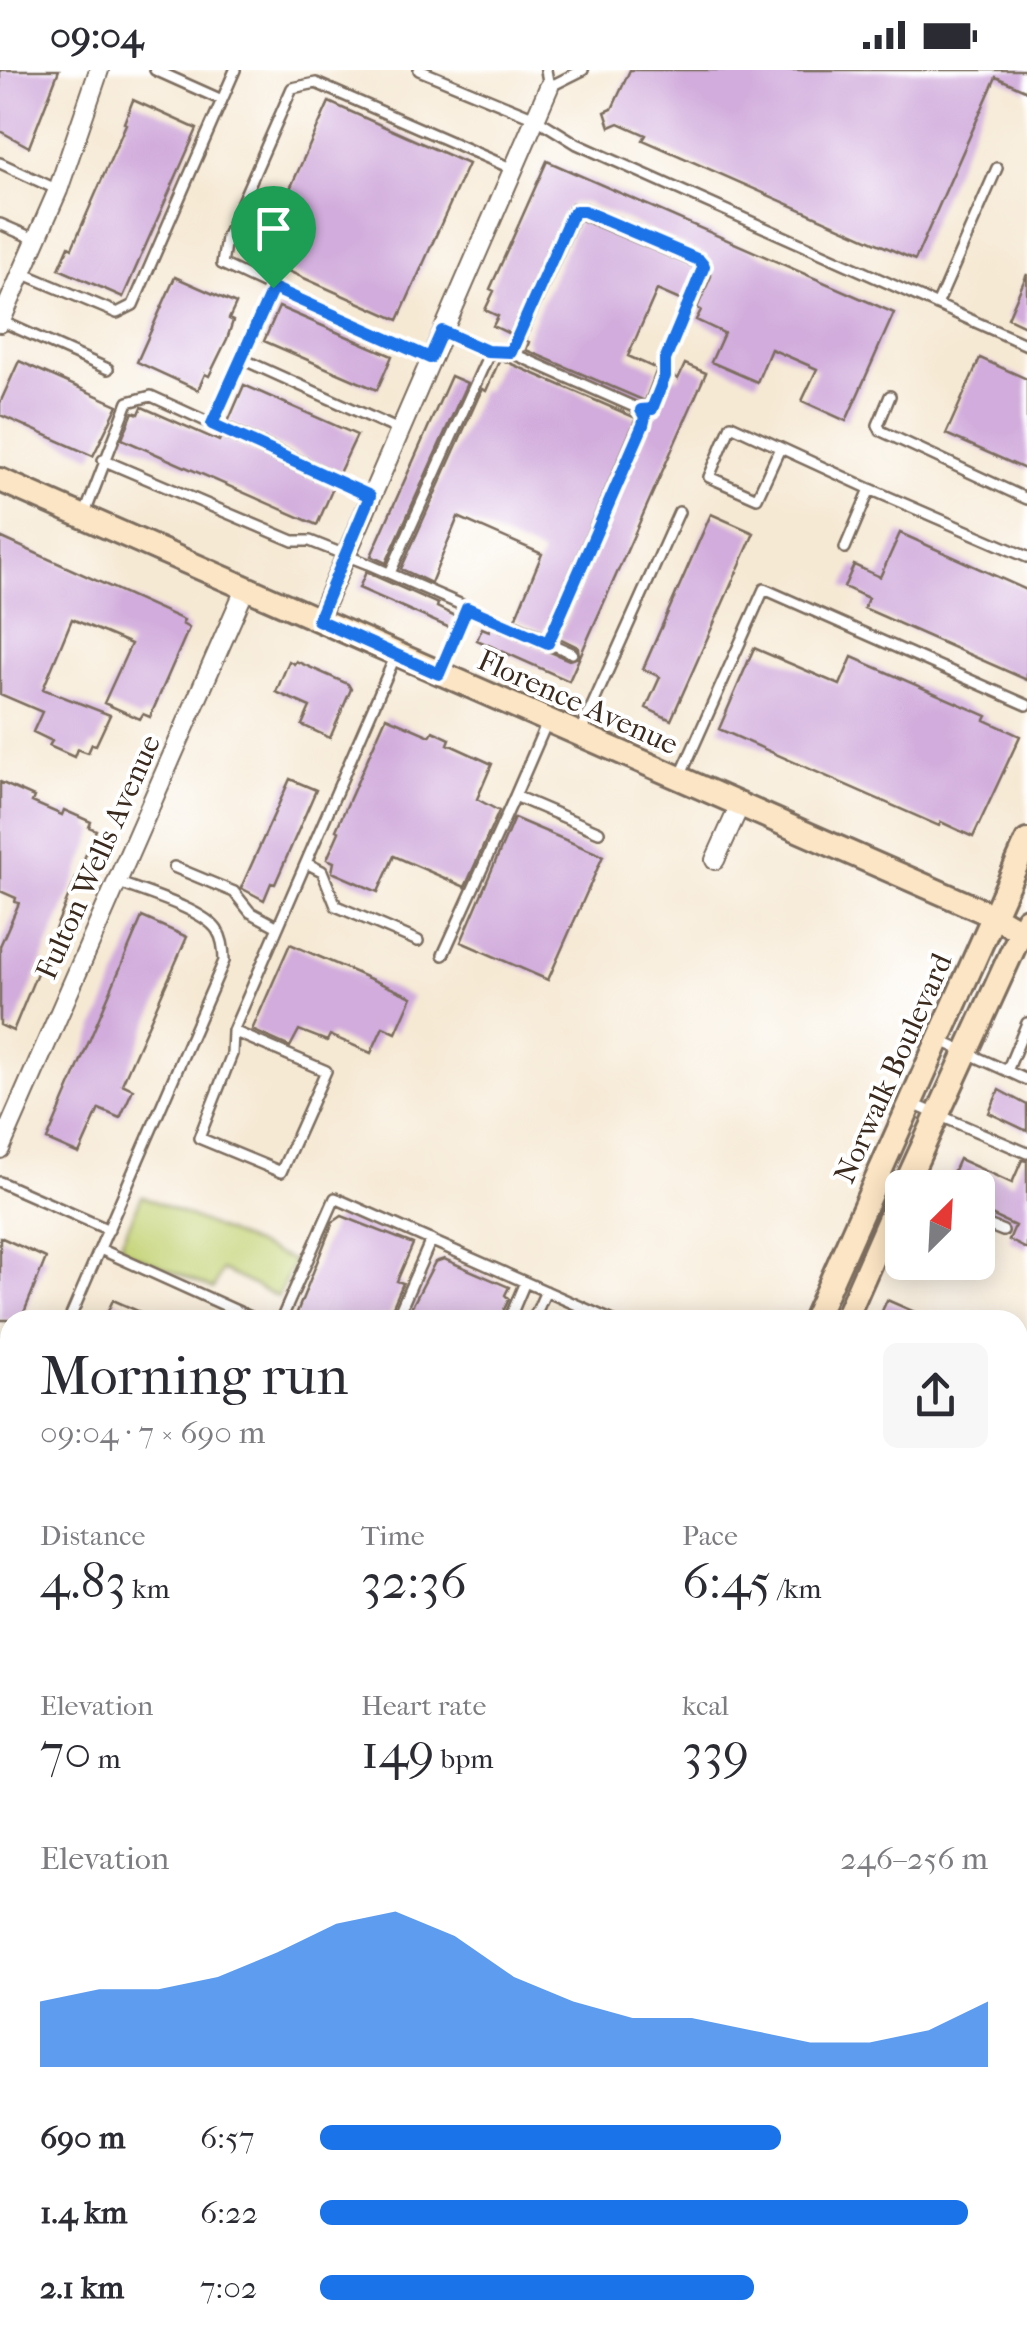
<!DOCTYPE html>
<html lang="en">
<head>
<meta charset="utf-8">
<style>
  body { margin:0; font-family:"IM FELL French Canon",serif; background:#f7f7f7; color:#2b2b33; height:100vh; display:flex; flex-direction:column; font-size:38px; white-space:nowrap }
  * { box-sizing:border-box; margin:0 }
  p { font-size:32px; color:#7c7c81 }
  .icon { flex:none; width:55px; height:55px; fill:none; stroke:currentColor; stroke-width:2; stroke-linecap:round; stroke-linejoin:round }
  .map { position:relative; flex:1; overflow:hidden }
  .sheet { position:absolute; left:0px; top:1240px; width:1028px; height:1035px; display:flex; flex-direction:column; background:#fff; border-radius:30px 30px 0 0; box-shadow:0 5px 25px #0003 }
  .sheet>* { flex:none }
  .needle { width:65px; rotate:24deg }
  .buttons { position:absolute; left:885px; top:1100px; display:grid; gap:20px }
  .buttons a { display:grid; place-items:center; width:110px; height:110px; border-radius:15px; background:#fff; box-shadow:0 5px 25px #0003; font-size:50px }
  .pin { position:absolute; display:grid; place-items:center; width:85px; height:85px; color:#fff; margin:-102px -42px; border-radius:50% 50% 50% 0; rotate:-45deg; box-shadow:0 0 10px #0007 }
  .pin .icon { rotate:45deg }
  .round { display:grid; place-items:center; flex:none; width:105px; height:105px; border-radius:15px; background:#f7f7f7 }
  .summary { display:flex; align-items:center; justify-content:space-between; height:170px; padding:0 40px }
  h1 { font-size:55px; font-weight:600; line-height:75px }
  .figures { display:grid; grid-template-columns:repeat(3,1fr); gap:15px; height:170px; padding:10px 40px }
  .figures div { display:grid; align-content:center }
  .figures b { font-size:50px; font-weight:600 }
  .figures small { font-size:28px; font-weight:400 }
  .figures p { font-size:28px }
  .chart { height:280px; padding:20px 40px }
  .chart p { display:flex; justify-content:space-between }
  .chart svg { width:100%; height:180px; margin-top:10px; fill:#1a73e8; opacity:.7 }
  ul { padding:0 40px; list-style:none; font-size:32px }
  li { display:grid; grid-template-columns:160px 120px 1fr; align-items:center; height:75px }
  li i { height:25px; border-radius:12px; background:#1a73e8 }
  .status { display:flex; justify-content:space-between; align-items:center; height:70px; padding:0 50px; background:#fff; direction:ltr }
  .status svg { height:28px; fill:currentColor }
  .map>svg:first-child { display:block }
  .green { fill:#c4d376; stroke:#807e4a; stroke-width:2.5 }
  .building { fill:#d1acdc }
  .lines { fill:none; stroke-linecap:round; stroke-linejoin:round }
  .lane-casing { stroke:#7c6d5e; stroke-width:14 }
  .street-casing { stroke:#7c6d5e; stroke-width:22 }
  .secondary-casing { stroke:#7c6d5e; stroke-width:28 }
  .lane { stroke:#fff; stroke-width:9 }
  .street { stroke:#fff; stroke-width:18 }
  .secondary { stroke:#fce5c4; stroke-width:22 }
  .route-casing { stroke:#fff; stroke-width:20 }
  .route { stroke:#1a73e8; stroke-width:12 }
  .labels { text-anchor:middle; stroke-width:8; stroke-linejoin:round; paint-order:stroke }
  .street-label { font-size:30px; fill:#3b2a1e; stroke:#fff }
</style>
</head>
<body>
<div class="status"><b>09:04</b><svg viewBox="0 0 49 12"><path d="M0 12V9h3v3zM5 12V6h3v6zM10 12V3h3v9zM15 12V0h3v12zM26 1h20v11H26zM47 4h2v5h-2z"/></svg></div>
<div class="map">
<svg width="1027" height="2275" viewBox="0 0 1027 2275">
  <rect width="100%" height="100%" fill="#fff"/>
  <filter id="ink" filterUnits="userSpaceOnUse"><feTurbulence type="fractalNoise" baseFrequency=".01" numOctaves="2"/><feDisplacementMap in="SourceGraphic" scale="20" xChannelSelector="R" yChannelSelector="G"/><feConvolveMatrix kernelMatrix="1 2 1 2 8 2 1 2 1" color-interpolation-filters="sRGB"/></filter>
  <filter id="wash" filterUnits="userSpaceOnUse"><feTurbulence type="fractalNoise" baseFrequency=".0048" numOctaves="4" result="noise"/><feDisplacementMap in="SourceGraphic" scale="40" xChannelSelector="R" yChannelSelector="G"/><feGaussianBlur stdDeviation="2.25" result="paint"/><feColorMatrix in="noise" values="0 0 0 0 0 0 0 0 0 0 0 0 0 0 0 0 0 1.4 0 .05"/><feComposite in="paint" operator="in"/></filter>
  <g filter="url(#wash)">
    <rect width="100%" height="100%" fill="#f6e9d4"/>
    <path class="green" d="M142,1126L294,1191L278,1227L222,1200L213,1219L124,1180L121,1172Z"/>
    <g id="blocks">
      <path class="building" d="M0,0H59L29,77L0,61Z
        M630,0H1027V21L996,7L915,190L643,70L646,65L619,53L610,57L605,42L612,39Z
        M133,30L197,59L123,227L59,199L69,176L72,178L126,54L124,53Z
        M329,32L468,94L398,250L259,188Z
        M547,91L894,243L846,351L802,331L817,299L771,279L757,312L711,292L724,263L696,250L701,240L697,238L711,206L710,191L702,183L586,133H572L563,144L510,264L493,256L498,246L485,240L494,221L490,219Z
        M579,149L696,198L682,231L657,220L628,286L657,299L645,331L526,280L529,272L525,270Z
        M1027,204V257L1008,248Z
        M175,207L236,234L229,249L233,251L227,269L209,306L205,304L198,320L137,292Z
        M279,237L392,286L377,320L264,271Z
        M980,288L1027,309V400L946,364Z
        M500,289L636,348L544,562L515,549L542,484L458,447L431,513L401,499L482,319L486,321Z
        M19,291L118,335L93,386L0,345V333Z
        M685,294L706,303L569,611L477,570L482,558L489,561L491,557L569,590L579,587L578,577L559,568L653,347L658,342L673,306L678,309Z
        M451,306L467,313L386,493L371,486Z
        M244,315L357,365L339,403L228,352Z
        M142,337L219,371L221,367L333,418L317,455L122,369L133,342L139,344Z
        M711,444L754,463L671,650L646,638L660,607L643,599Z
        M900,463L1027,520V610L864,538L868,528L844,517L854,495L880,507Z
        M0,467L184,550L182,554L189,558L150,647L143,644L140,649L104,633L131,574L72,549L43,619L110,645L96,675L92,674L88,683L77,679L74,687L49,676L52,671L33,662L42,642L0,624Z
        M366,502L438,534L437,537L455,546L450,558L359,518Z
        M754,578L840,615L852,587L987,646L985,650L1020,666L973,767L941,752L939,756L719,659Z
        M289,591L294,594L296,591L348,614L351,619L330,668L302,655L310,637L276,622Z
        M386,647L430,666L433,661L450,669L448,674L492,694L477,729L499,741L465,817L394,786L378,822L332,802L334,792L327,789L339,762L336,760Z
        M290,709L316,720L275,814L271,813L264,830L241,818Z
        M0,712L34,727L32,732L62,745L64,740L91,752L89,757L96,760L13,961L0,955V876L19,833L15,832L16,828L0,821Z
        M514,748L603,786L548,910L461,872Z
        M142,847L187,867L122,1014L133,1019L120,1048L99,1039L79,1084L47,1070Z
        M290,874L412,927L396,963L383,957L371,983L330,965L327,971L299,960L290,977L252,960Z
        M999,1020L1027,1035V1061L989,1043Z
        M959,1089L1012,1113L1022,1090L1027,1091V1179L1009,1170L1015,1156L978,1139V1118H946Z
        M342,1146L413,1174L397,1211L403,1213L388,1248L382,1245L379,1250H294L333,1152Z
        M0,1167L46,1188L21,1250H0Z
        M444,1189L509,1217L505,1225L509,1229L499,1250H405L435,1192Z
        M113,1230L158,1250H104Z
        M887,1230L933,1250H878Z"/>
    </g>
  </g>
  <g filter="url(#ink)">
    <use href="#blocks" fill-opacity="0" stroke="#7c6d5e" stroke-width="2.5"/>
    <g class="lines">
      <g class="lane-casing">
        <path id="lane" d="M155,0L222,30
          M419,0L535,48L577,74L1027,275
          M546,0L549,17L583,0
          M0,93L58,120
          M0,154L37,170
          M22,203L117,243L133,235L235,0
          M273,218L222,194L226,168L292,18L316,13L513,99
          M937,235L997,98
          M1,251L108,299
          M487,281L505,280L641,340L645,347L548,573
          M511,282L570,148L575,141H584L699,190L704,196L703,204L665,290V306L651,339L641,340
          M240,288L273,218L430,289
          M890,326L878,355L881,361L1027,429
          M211,354L240,288L399,360
          M780,378L757,428L709,407L731,355L870,419
          M103,390L293,471H310L368,494L572,583
          M84,446L128,332L151,326L370,426
          M845,478L870,419L1027,487
          M390,503L488,286L482,278L442,261
          M440,601L467,538
          M547,652L515,726L599,762
          M580,663L679,442
          M680,707L764,519L1027,635
          M306,793L322,801L336,836L418,871
          M174,797L234,822L250,842L278,857
          M443,885L515,726
          M233,961L326,1001L281,1102L199,1068L232,984L233,961L395,587
          M939,970L1027,1010
          M1007,1001L1027,953
          M913,1034L1027,1083
          M0,1112L109,1160
          M978,1151L1003,1161
          M100,1179L257,1250
          M69,1250L224,891C224,880 223,869 217,860C203,839 142,822 117,812
          M281,1250L335,1128L611,1250
          M396,1250L431,1170
          M509,1250L525,1212
          M533,1250L546,1221
          M0,1409L10,1386
          M0,1518L10,1506
          M1018,1812L1027,1789
          M451,2265L474,2275"/>
      </g>
      <g class="street-casing">
        <path id="street" d="M0,253L58,120L99,0
          M318,550L549,17
          M715,790L739,737
          M0,1079L246,517
          M0,1753L10,1758
          M0,1970L10,1975
          M0,2187L10,2191
          M176,2265L199,2275"/>
      </g>
      <g class="secondary-casing">
        <path id="secondary" d="M0,410L994,846L1027,865
          M904,1118L1027,849
          M814,1250L1027,771
          M845,1250L902,1120
          M0,1529L10,1534
          M1018,1980L1027,1985
          M358,2275L363,2265
          M391,2275L395,2265"/>
      </g>
      <use href="#lane" class="lane"/>
      <use href="#street" class="street"/>
      <use href="#secondary" class="secondary"/>
    </g>
  </g>
  <g class="lines" filter="url(#ink)">
    <g class="route-casing">
      <path id="route" d="M576,141H584L699,190L704,196L665,290V306L652,339L641,340L645,347L643,355L548,573L467,538L439,604L318,550L370,426L212,354L273,218L430,288L442,261L487,281L511,282L570,148Z"/>
    </g>
    <use href="#route" class="route"/>
  </g>
  <g class="labels">
    <g class="street-label">
      <text transform="translate(578 632) rotate(24)" y="10">Florence Avenue</text>
      <text transform="translate(98 787) rotate(-66)" y="10">Fulton Wells Avenue</text>
      <text transform="translate(893 998) rotate(-66)" y="10">Norwalk Boulevard</text>
    </g>
  </g>
</svg>
<div class="buttons">
<a><svg class="needle" viewBox="-14 -14 28 28"><path d="M0-13l5 13h-10z" fill="#e53935"/><path d="M0 13l5-13h-10z" fill="#7c7c81"/></svg></a>
</div>
<div class="pin" style="left:273px;top:218px;background:#1e9e55"><svg class="icon" aria-label="arrive" viewBox="0 0 24 24"><path d="M6 21V4h12l-3 4 3 4H6"/></svg></div>
<section class="sheet">
<div class="summary"><div><h1>Morning run</h1><p>09:04 · 7 × 690 m</p></div><a class="round"><svg class="icon" aria-label="share" viewBox="0 0 24 24"><path d="M12 15V3M7 8l5-5 5 5M5 13v7h14v-7"/></svg></a></div>
<div class="figures">
<div><p>Distance</p><b>4.83<small> km</small></b></div>
<div><p>Time</p><b>32:36</b></div>
<div><p>Pace</p><b>6:45<small> /km</small></b></div>
</div>
<div class="figures">
<div><p>Elevation</p><b>70<small> m</small></b></div>
<div><p>Heart rate</p><b>149<small> bpm</small></b></div>
<div><p>kcal</p><b>339</b></div>
</div>
<div class="chart"><p><span>Elevation</span>246–256 m</p>
<svg viewBox="0 0 160 44" preserveAspectRatio="none"><path d="M0 44V28L10 25L20 25L30 22L40 16L50 9L60 6L70 12L80 22L90 28L100 32L110 32L120 35L130 38L140 38L150 35L160 28V44z"/></svg>
</div>
<ul>
<li><b>690 m</b>6:57<i style="width:69%"></i></li>
<li><b>1.4 km</b>6:22<i style="width:97%"></i></li>
<li><b>2.1 km</b>7:02<i style="width:65%"></i></li>
</ul>
</section>
</div>
</body>
</html>
